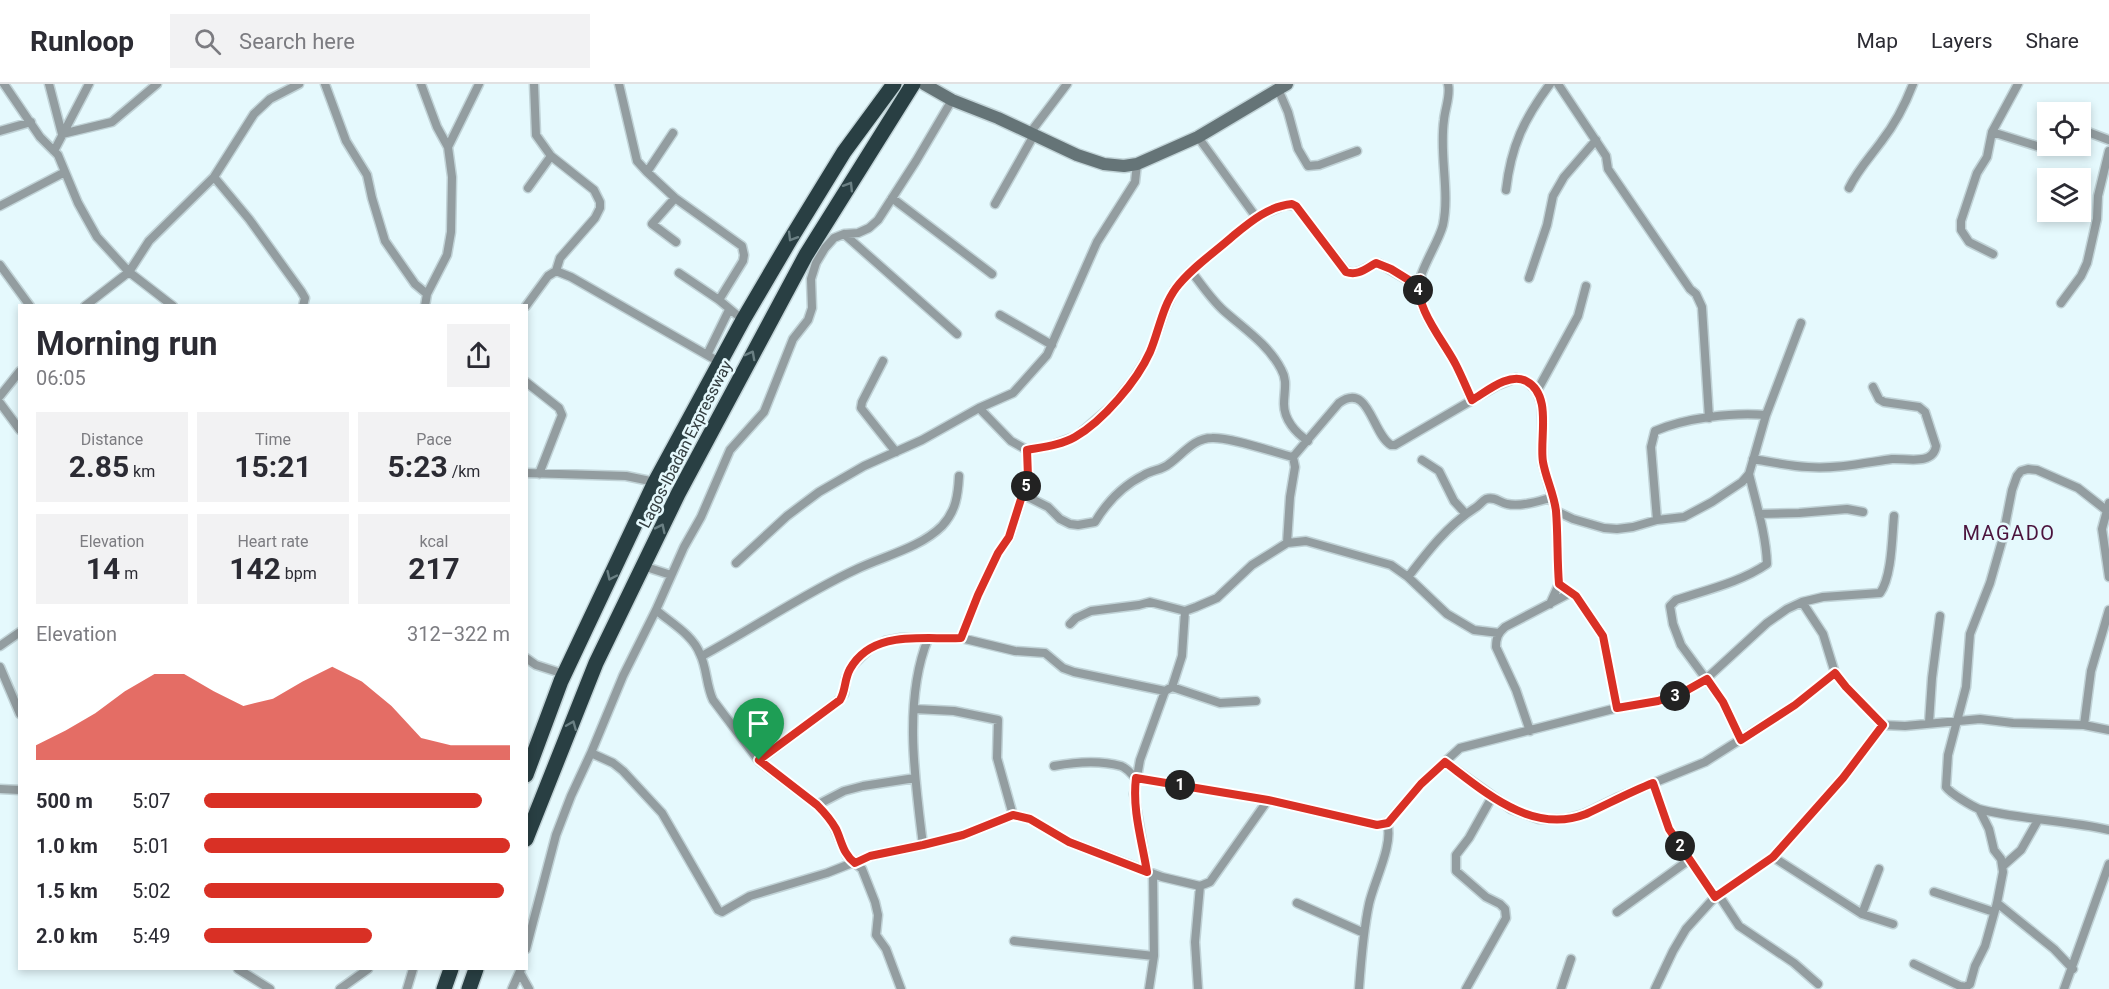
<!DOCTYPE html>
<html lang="en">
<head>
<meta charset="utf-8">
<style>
  body { margin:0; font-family:Roboto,sans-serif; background:#f2f2f3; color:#2b2b33; height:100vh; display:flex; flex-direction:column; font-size:22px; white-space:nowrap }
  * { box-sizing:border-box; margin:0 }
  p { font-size:20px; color:#7c7c81 }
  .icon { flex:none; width:33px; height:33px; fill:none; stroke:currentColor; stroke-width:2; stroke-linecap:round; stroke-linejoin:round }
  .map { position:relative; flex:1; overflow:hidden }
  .side { position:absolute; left:18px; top:220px; width:510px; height:666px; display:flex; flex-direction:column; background:#fff; border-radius:0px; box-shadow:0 3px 9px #0003 }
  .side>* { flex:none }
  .controls { position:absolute; left:2037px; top:18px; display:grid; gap:12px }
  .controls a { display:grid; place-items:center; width:54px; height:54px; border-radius:0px; background:#fff; box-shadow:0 3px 9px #0003; font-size:30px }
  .pin { position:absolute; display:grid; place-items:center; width:51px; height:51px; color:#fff; margin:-62px -26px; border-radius:50% 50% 50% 0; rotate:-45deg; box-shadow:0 0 6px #0007 }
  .pin .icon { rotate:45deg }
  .km { position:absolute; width:30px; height:30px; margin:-15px; border-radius:50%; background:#222; color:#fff; font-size:16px; line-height:30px; text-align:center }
  .round { display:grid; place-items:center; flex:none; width:63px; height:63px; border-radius:0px; background:#f2f2f3 }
  .summary { display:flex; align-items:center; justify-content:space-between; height:102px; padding:0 18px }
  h1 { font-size:33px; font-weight:700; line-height:45px }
  .stats { display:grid; grid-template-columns:repeat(3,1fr); gap:9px; height:102px; padding:6px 18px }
  .stats div { display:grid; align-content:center; border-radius:0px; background:#f2f2f3; text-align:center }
  .stats b { font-size:30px; font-weight:700 }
  .stats small { font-size:16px; font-weight:400 }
  .stats p { font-size:16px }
  .chart { height:168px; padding:12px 18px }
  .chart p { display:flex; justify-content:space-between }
  .chart svg { width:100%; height:108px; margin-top:6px; fill:#d93025; opacity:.7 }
  ul { padding:0 18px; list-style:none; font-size:20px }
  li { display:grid; grid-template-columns:96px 72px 1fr; align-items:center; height:45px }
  li i { height:15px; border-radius:8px; background:#d93025 }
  header { display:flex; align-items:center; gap:36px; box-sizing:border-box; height:84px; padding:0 30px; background:#fff; border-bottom:2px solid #e1e1e2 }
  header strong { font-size:28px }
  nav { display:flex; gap:33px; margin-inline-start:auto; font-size:21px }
  .search { width:420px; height:54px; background:#f2f2f3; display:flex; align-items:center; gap:15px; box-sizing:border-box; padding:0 21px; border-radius:0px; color:#7c7c81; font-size:22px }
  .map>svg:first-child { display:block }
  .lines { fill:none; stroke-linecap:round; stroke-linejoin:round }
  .street-casing { stroke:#c1d3d7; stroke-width:11 }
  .secondary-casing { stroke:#c1d3d7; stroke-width:15 }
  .highway-casing { stroke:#c1d3d7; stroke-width:18 }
  .street { stroke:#939da0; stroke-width:8 }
  .secondary { stroke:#657477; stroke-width:12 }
  .highway { stroke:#293f43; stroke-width:15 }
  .oneway { stroke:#6b8084 }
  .route-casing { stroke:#fff; stroke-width:12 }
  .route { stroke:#d93025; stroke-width:8 }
  .labels { text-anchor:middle; stroke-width:5; stroke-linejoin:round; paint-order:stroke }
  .street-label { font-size:16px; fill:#333d3f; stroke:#e5f9fd }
  .quarter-label { font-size:20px; letter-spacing:1.5px; fill:#4b133d; stroke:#e5f9fd }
</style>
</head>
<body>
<header>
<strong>Runloop</strong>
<div class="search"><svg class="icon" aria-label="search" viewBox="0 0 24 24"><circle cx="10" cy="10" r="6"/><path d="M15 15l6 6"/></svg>Search here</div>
<nav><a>Map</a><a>Layers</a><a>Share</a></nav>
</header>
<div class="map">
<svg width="2109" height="905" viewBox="0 0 2109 905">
  <rect width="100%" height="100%" fill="#e5f9fd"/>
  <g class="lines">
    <g class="street-casing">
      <path id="street" d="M4,0L40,53L58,71L78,119L97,153L129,188L173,222
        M49,0L62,50L112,38L157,0
        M325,0L346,57L367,91L372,114L385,157L415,200L427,210
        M421,0L437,43L448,63L452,93L451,148L447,171L427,210L425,222
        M619,0L637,77L647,88L675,114L742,162L744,171L743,177L719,216
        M1448,0C1451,11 1445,24 1444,36C1439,71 1450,107 1443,141C1438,161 1415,191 1419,210C1423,234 1443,258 1455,279C1461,291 1466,304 1472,316
        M1558,0L1606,72L1608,85L1690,205L1696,210L1702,223L1709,334
        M1278,5L1288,28L1298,65L1308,82L1319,81L1357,67
        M2080,45L2109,56
        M0,47L31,38
        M1992,48L2043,64L2048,57
        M1030,49L1067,0
        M1198,53L1256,133
        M448,63L479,0
        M54,67L89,0
        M647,88L673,49
        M214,93L249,135L301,207L305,214L303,222
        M528,104L551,72
        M1849,104C1857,87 1870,73 1881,58C1895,40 1905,21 1913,0
        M1506,106C1511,62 1524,35 1550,0
        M675,114L652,140L676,158
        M892,114L992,190
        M995,120L1034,51
        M0,122L65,88
        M844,150L957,250
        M1993,170L1969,158L1961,146V137L1977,89L1987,73L1992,48L2018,0
        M0,181L30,222
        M556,187L571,193L721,279
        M1191,187C1201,200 1211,215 1223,226C1243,244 1268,260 1281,285C1288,297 1284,307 1284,320C1284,336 1296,349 1308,357
        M679,189L719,216L743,236
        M1529,194L1547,141L1553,112L1564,93L1596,56
        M2061,219L2081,192L2087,179L2097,135L2098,112L2109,67
        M85,222L129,188L149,157L214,93L254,30L270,15L299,0
        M526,222L548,192L556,187L560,174L595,134L600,124V118L594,106L551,72L536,51L534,0
        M1000,231L1052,261
        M707,271L729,226
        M883,277L862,318L861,324L896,368
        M526,298L559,324L562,331L539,390
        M1537,307L1578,232L1586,202
        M0,312L20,287
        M0,319L20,346
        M1027,366L1050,362L1077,352L1113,321L1133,296L1150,269L1165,226L1174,206L1191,187L1256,133L1285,121L1296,122L1346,187C1360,193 1367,179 1380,180L1418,202
        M1293,373L1339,319C1369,297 1372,350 1391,361H1395L1498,301L1516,294L1526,297L1537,307L1542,322L1543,381L1556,427L1559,500L1550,520
        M1753,375C1771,378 1789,382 1808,383C1836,385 1864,379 1892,375C1906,374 1933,382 1936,362L1925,328L1919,323L1884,318L1879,315L1873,303
        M1422,376L1439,387L1454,417L1465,429
        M526,389L626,392L655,398
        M1025,406L1028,413L1048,423L1060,435L1070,440L1078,441L1095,438C1107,418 1122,402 1144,391C1152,386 1162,386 1169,380C1183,370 1194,354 1212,354C1230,353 1273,368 1293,373
        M2109,419L2102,445L2109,493
        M1556,427L1573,435L1604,444L1617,445L1633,443L1657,436L1684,433L1712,418L1742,398L1749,390L1766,331L1801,239
        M1759,430L1799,429L1847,425L1863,428
        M1657,436L1651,363L1655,347C1685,334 1733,328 1766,331
        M1287,459L1290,413L1295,383L1293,373
        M736,479L787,432L819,408L864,382L922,356L979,324L1013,309L1047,271L1097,158L1135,98L1137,80
        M643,482L671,491
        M1408,493C1428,467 1447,442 1475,424C1479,422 1482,417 1486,415C1495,412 1500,419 1507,420C1521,423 1540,417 1553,413
        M1559,500L1576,512L1603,552L1617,624
        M1802,518L1823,550L1835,589L1846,603L1883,641L1905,642L1980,635L2013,639L2084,641L2109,646
        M656,526C671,539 693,551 700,570C707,584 706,601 713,616L759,677L817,721L832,738L847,772L862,785L875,818L878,831L876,851L886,865L901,905
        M1070,540L1076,534L1091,527L1139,521L1150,518L1185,527L1196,523L1217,514L1252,481L1287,459L1306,457L1391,481L1408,493L1447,530L1474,546L1499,549
        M961,554L978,511L998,469L1009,454L1028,393L1027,366L1011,357L979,324
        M0,562L20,548
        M702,572C754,544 803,510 857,485C884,472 920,464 942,442C956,427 958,411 959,392
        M526,574L536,581L564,590
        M0,583L20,630
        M1172,603L1220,619L1256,617
        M914,625L954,627L998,636L997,674L1013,731
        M1929,639L1932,594L1940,532
        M2084,641L2091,587L2109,526
        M1530,647L1516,606L1496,563C1496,554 1498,549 1505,543L1570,509
        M1741,656L1723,618L1681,561L1673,540L1670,522L1676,516C1706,506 1741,498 1767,480C1766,450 1756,419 1749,390
        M591,669L613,679L623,687L662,729L718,826L722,828L750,812L827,789L870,772L923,761L963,751L1013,731L1030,735L1069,758L1162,793L1200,802L1210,798L1268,716
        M759,677L839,616L844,610L846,594L851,583L860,574L870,565L885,557L901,554H961L1015,567L1045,569L1063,584L1074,588L1165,607L1172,603L1182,572L1185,527
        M1445,678L1511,725L1539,735H1565L1584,730L1619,713L1705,678L1795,621L1835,589
        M1054,682C1075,678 1100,676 1121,682C1127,684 1131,690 1136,694L1268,716L1377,741L1387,739L1421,700L1460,664L1617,624L1658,617L1682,609L1706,595L1767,539L1787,525L1802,518L1823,513L1880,509C1892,493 1892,453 1894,432
        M1653,699L1669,745L1715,813
        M0,705L20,706
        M817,721L844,707L863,702L915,694
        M1979,725C2022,736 2066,736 2109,746
        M923,761C915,697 903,616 928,555
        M1773,773L1862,830
        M2003,782L2021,766L2038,736
        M1879,785L1862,830L1893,840
        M1147,788L1134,710L1140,676L1165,607
        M1934,808L1994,828
        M1718,810L1739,842L1794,879L1818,900
        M1297,819L1364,849
        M1997,819L2054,865L2073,885
        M1617,828L1689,776
        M1014,857L1154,872
        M526,865L556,751L571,712L591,669L623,592L656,526L684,463L701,433L730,366L764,328L793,255L808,236L812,224L811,195L816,179L825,164L834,154L844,150L858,149L869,144L878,136L916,77L952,16
        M1914,880L1960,902L1966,903L1970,900L1975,882L1985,862L1997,819L2003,788L2001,775L1994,766L1989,745L1979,725C1972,722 1951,710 1946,703L1948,671L1966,603L1970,550L1990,499L2002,457L2012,406L2017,392L2021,387L2028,385L2037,386L2078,404L2106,426
        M238,885L270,905
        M520,889L529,905
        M340,905L368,885
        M407,905L413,885
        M512,905L521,885
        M1149,905L1154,872L1153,790
        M1198,905L1195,858L1200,802
        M1359,905C1361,877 1363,848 1369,820C1374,797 1394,760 1387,739
        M1466,905L1506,834L1505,825L1500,820L1486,813L1456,787V771L1469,754L1492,713
        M1561,905L1571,875
        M1655,905L1673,867L1686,845L1715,813L1773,773L1843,694L1883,641
        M2064,905L2109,780"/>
    </g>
    <g class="secondary-casing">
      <path id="secondary" d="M924,0L952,16L998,34L1077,71L1104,80L1124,82L1137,80L1198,53L1287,0"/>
    </g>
    <g class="highway-casing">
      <path id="highway" d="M526,691L561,597L655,398L743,236L790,156L844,68L894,0
        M526,755L596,579L678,410L806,171L913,0
        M444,905L451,885
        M469,905L476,885"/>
    </g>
    <use href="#street" class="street"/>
    <use href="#secondary" class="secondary"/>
    <use href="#highway" class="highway"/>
  </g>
  <defs><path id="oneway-chevron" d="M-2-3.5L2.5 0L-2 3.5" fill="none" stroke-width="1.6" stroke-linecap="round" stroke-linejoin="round" transform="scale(1.5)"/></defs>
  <g class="oneway">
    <use href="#oneway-chevron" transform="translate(849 102) rotate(-58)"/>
    <use href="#oneway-chevron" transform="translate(792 153) rotate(121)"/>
    <use href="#oneway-chevron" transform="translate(751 271) rotate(-62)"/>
    <use href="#oneway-chevron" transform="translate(661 444) rotate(-64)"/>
    <use href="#oneway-chevron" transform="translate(611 492) rotate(115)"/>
    <use href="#oneway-chevron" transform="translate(572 641) rotate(-68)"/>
  </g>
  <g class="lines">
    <g class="route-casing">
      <path id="route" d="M1292,120L1296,122L1346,188C1358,192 1365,185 1376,179L1391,185L1412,198L1420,195C1413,223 1444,257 1456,281C1462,293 1467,305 1472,316C1486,308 1509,288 1526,297C1553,311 1539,354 1543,378C1546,395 1554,410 1556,427C1558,451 1557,476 1559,500L1576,512L1603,552L1617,624L1658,617L1682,609L1707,595L1723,618L1741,656L1795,621L1835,589L1846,603L1883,641L1843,694L1773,773L1715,813L1669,745L1653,699C1630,708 1608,720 1586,730C1532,751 1485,708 1445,678L1421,700L1388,739L1377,741L1268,716L1136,694C1132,726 1142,757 1147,788L1069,758L1030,735L1013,731L963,751L923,761L870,772L855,779C843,770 842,758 836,745C831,736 824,728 817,721L759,676L840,616C846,606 844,596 850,585C873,545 923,556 961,554L978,511L998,469L1009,453L1028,393L1027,366C1043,363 1061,361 1075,353C1103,337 1137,297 1150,268C1159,247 1162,223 1176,204C1191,184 1214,169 1233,152C1250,138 1269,122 1292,120Z"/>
    </g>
    <use href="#route" class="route"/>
  </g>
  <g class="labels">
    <g class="street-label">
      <text transform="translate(685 360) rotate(-63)" y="6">Lagos-Ibadan Expressway</text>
    </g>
    <g class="quarter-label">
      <text x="2009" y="456">MAGADO</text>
    </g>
  </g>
</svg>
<div class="controls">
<a><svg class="icon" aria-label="locate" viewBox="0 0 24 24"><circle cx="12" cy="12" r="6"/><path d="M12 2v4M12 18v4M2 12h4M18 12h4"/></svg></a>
<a><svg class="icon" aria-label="layers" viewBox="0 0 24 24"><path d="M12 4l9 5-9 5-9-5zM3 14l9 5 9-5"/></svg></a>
</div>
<div class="pin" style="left:759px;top:676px;background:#1e9e55"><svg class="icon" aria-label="arrive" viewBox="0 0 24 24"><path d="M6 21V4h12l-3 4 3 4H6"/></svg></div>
<b class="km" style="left:1180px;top:701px">1</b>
<b class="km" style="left:1680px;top:762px">2</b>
<b class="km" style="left:1675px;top:612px">3</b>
<b class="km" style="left:1418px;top:206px">4</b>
<b class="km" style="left:1026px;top:402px">5</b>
<section class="side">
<div class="summary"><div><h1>Morning run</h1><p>06:05</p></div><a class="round"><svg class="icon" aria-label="share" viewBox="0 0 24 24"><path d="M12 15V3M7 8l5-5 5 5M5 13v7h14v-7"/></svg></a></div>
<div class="stats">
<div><p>Distance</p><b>2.85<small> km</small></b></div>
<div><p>Time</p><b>15:21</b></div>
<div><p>Pace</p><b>5:23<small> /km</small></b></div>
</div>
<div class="stats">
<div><p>Elevation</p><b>14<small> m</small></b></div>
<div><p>Heart rate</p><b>142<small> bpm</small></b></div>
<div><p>kcal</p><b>217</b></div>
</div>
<div class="chart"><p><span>Elevation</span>312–322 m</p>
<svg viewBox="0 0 160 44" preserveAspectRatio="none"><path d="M0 44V38L10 32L20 25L30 16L40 9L50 9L60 16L70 22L80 19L90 12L100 6L110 12L120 22L130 35L140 38L150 38L160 38V44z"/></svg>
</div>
<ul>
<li><b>500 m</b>5:07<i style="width:91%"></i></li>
<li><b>1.0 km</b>5:01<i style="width:100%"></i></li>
<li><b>1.5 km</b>5:02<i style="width:98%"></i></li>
<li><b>2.0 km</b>5:49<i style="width:55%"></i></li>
</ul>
</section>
</div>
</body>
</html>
